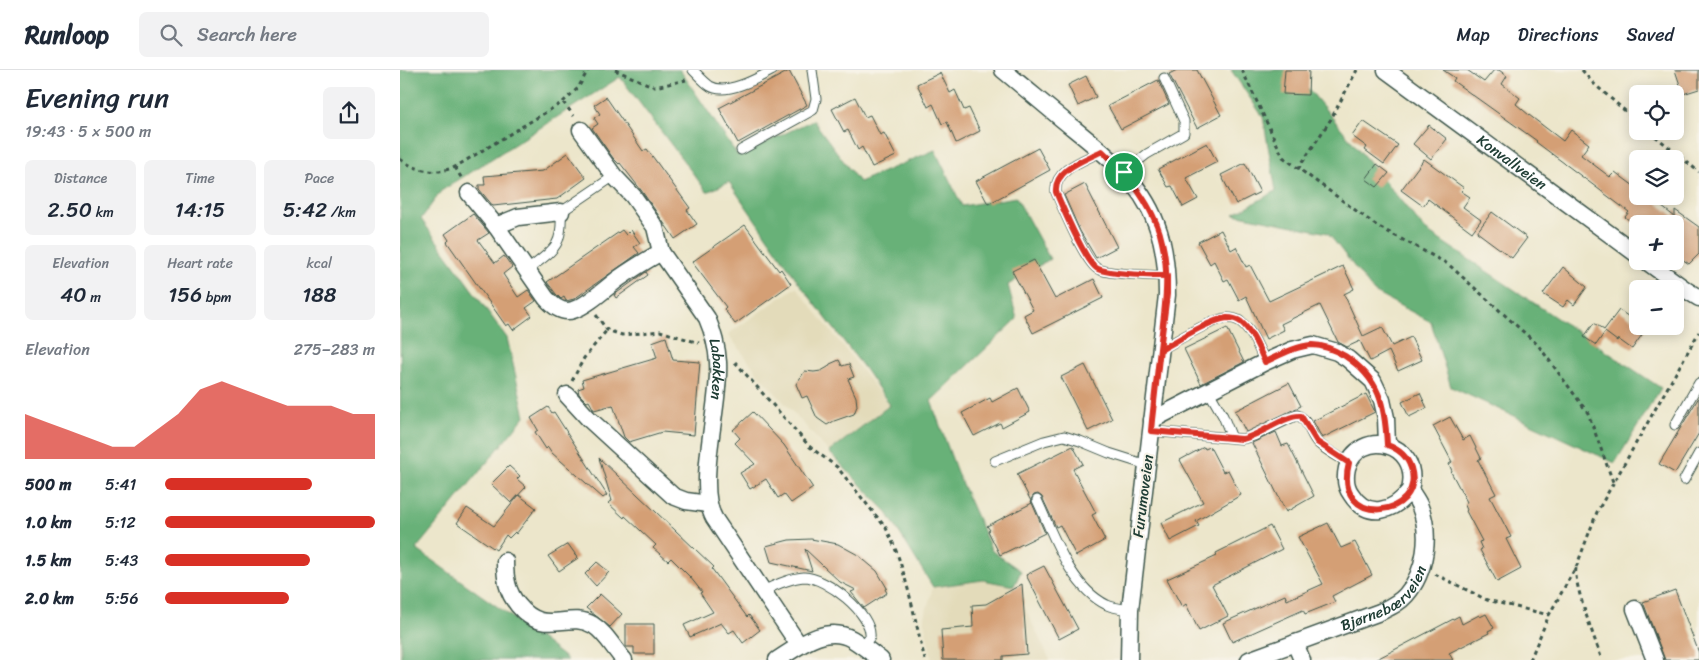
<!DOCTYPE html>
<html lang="en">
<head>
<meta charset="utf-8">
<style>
  body { margin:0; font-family:Sriracha,sans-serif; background:#f2f2f3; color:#1f2937; height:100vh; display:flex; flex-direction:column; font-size:19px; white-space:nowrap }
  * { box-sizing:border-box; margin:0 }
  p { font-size:16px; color:#747a83 }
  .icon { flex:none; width:28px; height:28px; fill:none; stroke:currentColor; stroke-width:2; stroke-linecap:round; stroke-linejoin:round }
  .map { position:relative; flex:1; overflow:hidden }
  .panel { display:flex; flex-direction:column; background:#fff; width:400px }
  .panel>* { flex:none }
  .fabs { position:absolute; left:1229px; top:15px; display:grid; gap:10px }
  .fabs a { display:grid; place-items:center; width:55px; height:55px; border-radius:8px; background:#fff; box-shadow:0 2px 12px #0003; font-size:25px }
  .pin { position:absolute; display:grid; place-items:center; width:42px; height:42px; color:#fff; margin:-21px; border:2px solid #fff; border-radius:50%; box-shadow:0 1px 5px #0007 }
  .round { display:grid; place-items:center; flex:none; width:52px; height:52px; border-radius:8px; background:#f2f2f3 }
  .headline { display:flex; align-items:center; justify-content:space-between; height:85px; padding:0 25px }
  h1 { font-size:28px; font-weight:600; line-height:38px }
  .metrics { display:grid; grid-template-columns:repeat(3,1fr); gap:8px; height:85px; padding:5px 25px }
  .metrics div { display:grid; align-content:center; border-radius:8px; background:#f2f2f3; text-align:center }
  .metrics b { font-size:21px; font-weight:600 }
  .metrics small { font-size:14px; font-weight:400 }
  .metrics p { font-size:14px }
  .chart { height:140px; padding:10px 25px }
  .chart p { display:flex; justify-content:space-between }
  .chart svg { width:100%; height:90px; margin-top:5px; fill:#d93025; opacity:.7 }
  ul { padding:0 25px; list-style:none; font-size:16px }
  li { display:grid; grid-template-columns:80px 60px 1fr; align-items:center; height:38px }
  li i { height:12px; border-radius:6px; background:#d93025 }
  header { display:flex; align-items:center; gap:30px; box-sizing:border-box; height:70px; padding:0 25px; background:#fff; border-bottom:1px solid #e0e1e3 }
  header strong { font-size:24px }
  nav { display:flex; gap:28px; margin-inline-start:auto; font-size:18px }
  .search { width:350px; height:45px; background:#f2f2f3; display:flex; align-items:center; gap:12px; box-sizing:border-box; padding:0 18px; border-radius:8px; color:#747a83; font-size:19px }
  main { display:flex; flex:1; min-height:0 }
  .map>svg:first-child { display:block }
  .built { fill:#e3dbba }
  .forest { fill:#68b178; stroke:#447756 }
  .building { fill:#d49f74 }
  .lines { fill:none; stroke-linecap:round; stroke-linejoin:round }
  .service-casing { stroke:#3e564b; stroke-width:11 }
  .minor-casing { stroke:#3e564b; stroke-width:19 }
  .path { stroke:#3e564b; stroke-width:3; stroke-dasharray:4 4; stroke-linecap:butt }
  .service { stroke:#fff; stroke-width:9 }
  .minor { stroke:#fff; stroke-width:16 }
  .route-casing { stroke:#fff; stroke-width:10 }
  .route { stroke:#d93025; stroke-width:6 }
  .labels { text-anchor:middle; stroke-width:4.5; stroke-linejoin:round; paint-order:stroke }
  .street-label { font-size:15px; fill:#1f3d34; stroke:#f7f3e8 }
</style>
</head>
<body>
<header>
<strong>Runloop</strong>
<div class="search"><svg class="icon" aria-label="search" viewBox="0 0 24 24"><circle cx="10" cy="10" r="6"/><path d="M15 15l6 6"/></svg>Search here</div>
<nav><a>Map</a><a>Directions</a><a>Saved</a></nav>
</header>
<main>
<section class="panel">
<div class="headline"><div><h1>Evening run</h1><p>19:43 · 5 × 500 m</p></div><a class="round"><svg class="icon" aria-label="share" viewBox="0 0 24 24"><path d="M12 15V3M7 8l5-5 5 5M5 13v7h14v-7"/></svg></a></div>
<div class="metrics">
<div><p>Distance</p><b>2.50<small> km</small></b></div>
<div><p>Time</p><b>14:15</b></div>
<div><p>Pace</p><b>5:42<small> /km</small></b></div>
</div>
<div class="metrics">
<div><p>Elevation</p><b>40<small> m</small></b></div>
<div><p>Heart rate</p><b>156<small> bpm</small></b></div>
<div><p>kcal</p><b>188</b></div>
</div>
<div class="chart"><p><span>Elevation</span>275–283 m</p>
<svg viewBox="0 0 160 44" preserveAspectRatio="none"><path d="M0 44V22L10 26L20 30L30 34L40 38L50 38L60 30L70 22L80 10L90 6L100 10L110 14L120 18L130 18L140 18L150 22L160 22V44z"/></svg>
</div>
<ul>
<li><b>500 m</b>5:41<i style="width:70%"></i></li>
<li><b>1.0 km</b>5:12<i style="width:100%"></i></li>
<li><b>1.5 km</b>5:43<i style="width:69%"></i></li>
<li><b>2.0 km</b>5:56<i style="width:59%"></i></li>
</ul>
</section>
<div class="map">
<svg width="1299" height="590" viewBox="0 0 1299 590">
  <rect width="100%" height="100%" fill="#f7f3e8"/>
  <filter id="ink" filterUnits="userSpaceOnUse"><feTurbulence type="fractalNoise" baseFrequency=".02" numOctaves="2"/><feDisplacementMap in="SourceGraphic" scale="10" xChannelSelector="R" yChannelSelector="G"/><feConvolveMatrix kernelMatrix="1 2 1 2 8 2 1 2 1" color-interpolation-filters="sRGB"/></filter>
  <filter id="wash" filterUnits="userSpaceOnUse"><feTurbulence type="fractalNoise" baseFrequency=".0096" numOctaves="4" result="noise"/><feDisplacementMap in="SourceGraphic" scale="20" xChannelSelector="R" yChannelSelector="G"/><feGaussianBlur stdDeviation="1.12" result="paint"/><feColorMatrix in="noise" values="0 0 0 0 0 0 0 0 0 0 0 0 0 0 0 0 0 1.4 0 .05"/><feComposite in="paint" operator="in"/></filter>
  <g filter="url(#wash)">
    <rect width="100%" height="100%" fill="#ece6cb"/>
    <path class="built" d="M396,217L490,336L429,382L360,306L328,264Z
      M583,510L614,516L650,590H532L524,549L533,517Z"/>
    <path class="forest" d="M0,0H280L338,86L413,50L459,112L535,80L562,136L616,127L650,189L608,215L617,249L531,331L558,405L592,481L621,501L614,516L583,510L533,517L486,441L429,382L490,335L465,299L399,213L329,112L307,122L220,7L41,121L21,149L107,268L125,346L16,479L126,557L168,590H1Z
      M831,0H893L1025,160L1261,318L1215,393L1051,317L1031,252L974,222L928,163L834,144L876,121L863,47Z"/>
    <g id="blocks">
      <path class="building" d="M777,0H797L821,45L797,58L769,4Z
        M885,0H909L908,25L883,24Z
        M1043,0H1067L1084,12L1094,0H1099L1107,6L1102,14L1120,28L1116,34L1129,45L1163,71L1171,60L1189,74L1181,85L1210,107L1215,102L1238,119V126H1248L1275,147V140L1299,157V184L1289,194L1275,184V154H1234L1225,147L1229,142L1136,72L1137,71L1053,11L1055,8Z
        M1275,0H1299V19L1283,24Z
        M389,1L407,35L338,73L319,38Z
        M540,3L550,23L555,20L564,40L569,38L580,61L556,73L547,52L542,54L533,34L528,37L517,14Z
        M686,6L696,27L678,36L668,15Z
        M758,10L769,34L721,59L708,36Z
        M206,27L243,81L247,79L290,138L287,140L297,154L275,169L241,120L220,93L219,94L213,88L192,58L198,54L194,48L200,44L194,35Z
        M455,27L465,47L470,45L480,65L484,63L496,86L472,97L462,77L458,80L448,60L444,62L432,39Z
        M963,51L998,75L984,94L965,80L967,77L952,66Z
        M1029,55L1047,69L1031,89L1013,74Z
        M807,73L817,92L786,108L798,129L783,137L772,116L768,117L758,99Z
        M638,78L650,100L588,134L576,111Z
        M168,83L186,108L157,129L93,136L79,119V115H85L84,106L143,101Z
        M1024,89L1064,118L1061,121L1070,127L1063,137L1081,150L1072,162L1028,129L1023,136L1001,120Z
        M845,93L860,122L836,134L821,105Z
        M977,94L989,103L977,117L966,109Z
        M685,114L717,177L696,188L680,161L664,125Z
        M1092,142L1127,168L1112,188L1077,162Z
        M73,144L89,163L78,170L95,193L104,186L112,197L103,204L118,227L128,220L136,231L126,238L132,246L113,260L109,254L106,256L47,172L49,170L45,164Z
        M345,155L379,201L381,199L391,214L335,254L324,239L326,237L292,192Z
        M222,160L226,165L231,160L240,173L234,177L239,183L174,229L166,231L164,227L161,229L156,224L147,212Z
        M821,160L831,180L836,177L846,197L850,195L869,231L943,196L954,219L944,224L963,266L982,257L992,276L1011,267L1022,290L998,301L989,281L970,291L960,271L947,277L938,272L920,235L881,254L884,260L866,269L846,226L839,230L828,209L824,211L814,191L810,194L798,172Z
        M634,190L655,229L694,209L703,228L633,263L624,245L633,240L612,201Z
        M1163,197L1187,217L1174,235L1168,230L1163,237L1143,224Z
        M246,202L248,205L216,228L214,225Z
        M1219,240L1238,253V256H1242L1246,259L1232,279L1218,269L1217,271L1205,262L1196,275L1184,267L1194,253L1204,260Z
        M827,258L844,292L801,314L784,279Z
        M266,267L273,290L300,292L294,365L262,362L229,372L224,367L213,335L194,340L189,331L187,332L179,324L178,319L184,317L182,310L257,288L252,272Z
        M439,290L442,296L449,294L454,307L448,309L456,327L457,336L454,344L434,351L427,355L417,348L407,326L402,328L396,314L405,301L414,302L421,301L428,297L430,294Z
        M685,295L712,349L688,361L661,307Z
        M889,313L901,336L846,362L835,341Z
        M618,318L630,342L602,357L600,353L574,366L562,343L590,328L592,332Z
        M1020,323L1027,338L1009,347L1002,332Z
        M966,324L975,342L922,368L913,351Z
        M1299,327V363L1275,403L1259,394Z
        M148,337L152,343L154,342L207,425L203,428L152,383L148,377L146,379L135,362L138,360L131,348Z
        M353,342L384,375L413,418L391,433L384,424L378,428L366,409L350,419L340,403L355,394L335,373L340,368L333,360Z
        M1050,347L1063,370L1070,366L1081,388L1078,390L1096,424L1090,427L1111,467L1106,469L1121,499L1097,512L1080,480L1082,479L1079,472L1082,471L1066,441L1067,440L1064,433L1067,432L1051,402L1052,401L1049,394L1052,392L1033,356Z
        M876,362L882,376L888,374L914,426L886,442L852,373Z
        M673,376L683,394L673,399L696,443L692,445L705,470L676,486L660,455L656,457L642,427L638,424L634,425L631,429L632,433L617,404Z
        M804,377L805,379L810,377L823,402L828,400L841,425L796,451L799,456L770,471L761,453L803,432L780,390Z
        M199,388L314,497L312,499L347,547L349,545L360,560L343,573L334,560L329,563L321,553L290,567L284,555L313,542L300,523L302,522L290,507L271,488L268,491L253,478L256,475L225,446L224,448L208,433L212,431Z
        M109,396L120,406L117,409L126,417L111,433L91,414Z
        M119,425L136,438L116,464L115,462L109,468L106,465L96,480L57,453L67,438L94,456Z
        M632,433L645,463L600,485L588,461L590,460L587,456Z
        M928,453L941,478L955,472L972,505L932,526L935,532L905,544L903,540L832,572L823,553L885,525L887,530L923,514L898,467Z
        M870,456L882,479L812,515L828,546L799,561L786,534L782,537L767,509L817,486L816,483Z
        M411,469L438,474L458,485L477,501L487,518L485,519L487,523L464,538L451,522L456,520L440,512L405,479L412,501L371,492L366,476L389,470Z
        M168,474L178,488L159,501L148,486Z
        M197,492L209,502L196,516L185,504Z
        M644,496L678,559L659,569L626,505Z
        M622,514L627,584L603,586V590H543L541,560L573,557L572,535L586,534Z
        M1275,520L1299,583V590H1265L1243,532Z
        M200,524L222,544L210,557L186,538Z
        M1086,544L1094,558L1088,561L1089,563L1049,583L1053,590H975L1059,546L1062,554L1079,545L1080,547Z
        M226,554H254V584H234V577H226Z"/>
    </g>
  </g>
  <g filter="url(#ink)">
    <use href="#blocks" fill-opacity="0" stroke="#3e564b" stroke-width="1"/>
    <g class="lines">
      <g class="service-casing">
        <path id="service" d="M293,0C298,5 304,12 310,16C326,26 358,8 373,0
          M341,80L413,40L416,29L412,0
          M702,81C685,90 654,99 656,122C662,136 686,194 698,199C711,205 751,205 767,206
          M724,102L747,84L784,63V51L764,8
          M126,201C153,180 163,178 161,142L214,106
          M760,280C777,271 809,250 827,248C831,248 837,249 841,252C852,261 859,279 865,292
          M808,320L823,346L832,368
          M1275,355L1299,313
          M751,361L842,369L854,366L897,345C909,349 910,366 918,373C927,381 939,387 949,393
          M595,391L644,371L664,366L680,371L709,383L747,395
          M1284,410L1299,383
          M637,430C654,466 670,517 707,535C714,538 723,539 730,540
          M363,521C375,515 391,508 404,507C426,507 473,544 470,567L463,577"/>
      </g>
      <g class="minor-casing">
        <g id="minor">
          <path d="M603,0C625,18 646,36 668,54C703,82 740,110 756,153C765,176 767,200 767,225L730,540L729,590"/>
          <path id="s1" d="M986,0L1238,185"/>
          <path id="s2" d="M181,60L214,106L233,126L255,157L261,182L307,248C313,262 317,277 318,292C321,334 295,414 314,448L399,575"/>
          <path d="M69,123L96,156L146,228C153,236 162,244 173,240C187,236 206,218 218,209C232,199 247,190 261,182"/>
          <path d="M96,156L118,147L161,142"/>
          <path d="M1246,191L1286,220L1299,228"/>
          <path d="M167,325L189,349L273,426L286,431L308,434"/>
          <path d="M752,350L865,292L892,280L913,275L937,282L948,289L973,311L982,330L986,348L987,375"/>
          <path d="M105,491C105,508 107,522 118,535C145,568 167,540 193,555C206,563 214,579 224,590"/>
          <path d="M1235,539L1255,590"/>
          <path d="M895,573L902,590"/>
          <path d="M377,590C399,576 426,554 452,569C462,575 472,583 481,590"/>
          <path id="s3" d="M849,590L980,542C990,537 999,533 1006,525C1026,502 1031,464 1020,437C1018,431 1013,425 1010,420C1022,370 958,358 947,398C945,407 945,416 951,424C967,450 994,442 1010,420"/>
        </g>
      </g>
      <path class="path" d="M215,0L255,17L286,10
        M842,0L883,87L977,156L1048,194L1138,275L1188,343L1213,412
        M1182,0L1193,13L1238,52
        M163,32L174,46
        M1249,61L1299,102
        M0,89C17,101 35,105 55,97L163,32L178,18L188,0
        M55,97L62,109
        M898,99L931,49L957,0
        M196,245L207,260L222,265L260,261L299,273
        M335,292L410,377L437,397L486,458C506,497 514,547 525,590
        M172,311L184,288L207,260
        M1176,498C1173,515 1196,571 1202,590
        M1035,504L1087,530L1149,545
        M1130,590L1149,545L1177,495L1197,442L1299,262"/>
      <use href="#service" class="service"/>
      <use href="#minor" class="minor"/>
    </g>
  </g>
  <g class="lines" filter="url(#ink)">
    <g class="route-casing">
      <path id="route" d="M724,102C740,122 757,146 762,172C770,205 765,237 761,270C758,297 755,324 752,350L751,361L842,369C859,366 887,344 901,346L917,372L949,393C932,460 1026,448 1011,398C1007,386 999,379 987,375C985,335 980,309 945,286C935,280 924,275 912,275C896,276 880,285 865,292C859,279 852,261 841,252C837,249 832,248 827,248C809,250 777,271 760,280L767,224V206C751,205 711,205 698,199C686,194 662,136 656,122C654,99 685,90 702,81L724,102"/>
    </g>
    <use href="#route" class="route"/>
  </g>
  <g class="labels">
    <g class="street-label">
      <text dy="5" stroke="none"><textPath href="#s1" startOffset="156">Konvallveien</textPath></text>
      <text dy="5" stroke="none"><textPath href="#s2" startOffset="281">Labakken</textPath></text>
      <text transform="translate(743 426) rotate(-83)" y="5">Furumoveien</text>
      <text dy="5" stroke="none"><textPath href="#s3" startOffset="151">Bjørnebærveien</textPath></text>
    </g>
  </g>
</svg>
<div class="fabs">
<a><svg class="icon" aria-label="locate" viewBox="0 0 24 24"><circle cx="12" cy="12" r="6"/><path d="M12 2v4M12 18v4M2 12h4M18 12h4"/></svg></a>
<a><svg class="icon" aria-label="layers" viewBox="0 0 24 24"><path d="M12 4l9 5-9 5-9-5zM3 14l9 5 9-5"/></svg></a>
<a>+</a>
<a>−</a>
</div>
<div class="pin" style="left:724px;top:102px;background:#1e9e55"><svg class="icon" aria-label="arrive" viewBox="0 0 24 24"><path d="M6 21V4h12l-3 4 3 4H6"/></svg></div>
</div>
</main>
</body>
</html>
